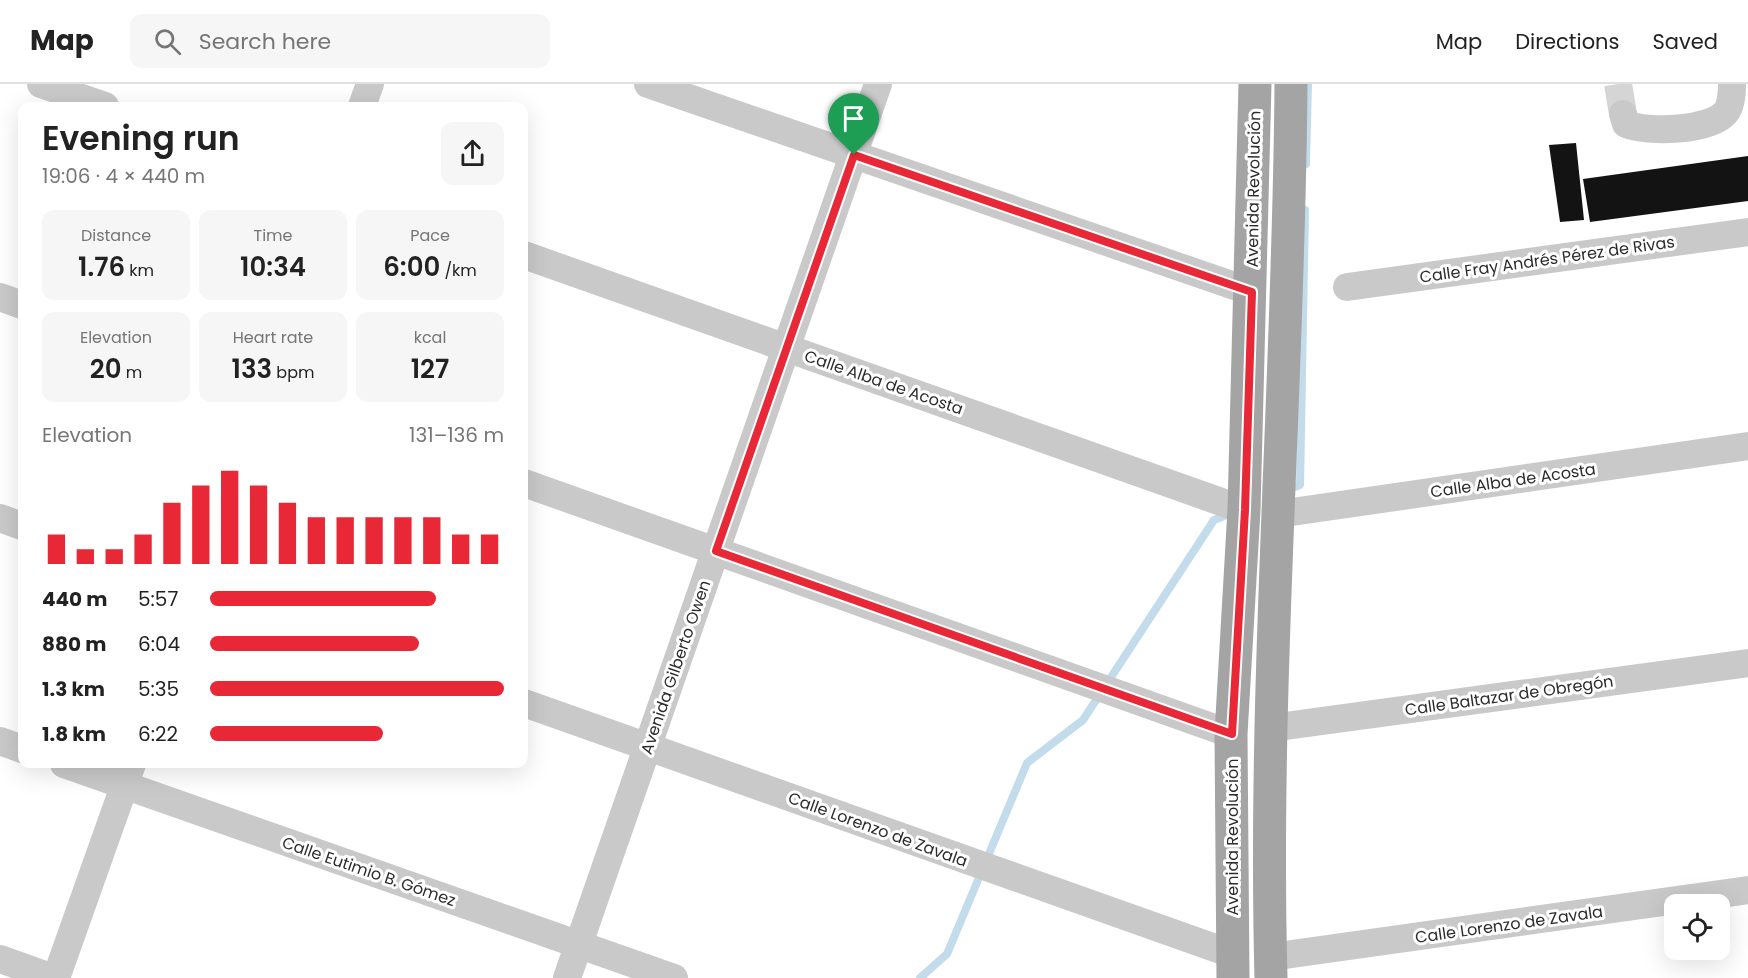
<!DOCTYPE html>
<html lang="en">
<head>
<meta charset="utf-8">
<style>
  body { margin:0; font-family:Poppins,sans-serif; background:#f6f6f6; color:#222; height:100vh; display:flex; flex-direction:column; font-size:22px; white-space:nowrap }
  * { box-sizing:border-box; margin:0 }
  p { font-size:20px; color:#767676 }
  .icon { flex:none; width:33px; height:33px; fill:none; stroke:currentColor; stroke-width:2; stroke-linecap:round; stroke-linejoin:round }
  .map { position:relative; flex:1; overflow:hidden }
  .side { position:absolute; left:18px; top:18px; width:510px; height:666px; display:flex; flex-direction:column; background:#fff; border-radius:12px; box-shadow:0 6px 24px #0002 }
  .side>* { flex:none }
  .fabs { position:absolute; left:1664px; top:810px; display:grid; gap:12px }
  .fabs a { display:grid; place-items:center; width:66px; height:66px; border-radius:12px; background:#fff; box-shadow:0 6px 24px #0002; font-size:30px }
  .pin { position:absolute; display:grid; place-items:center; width:51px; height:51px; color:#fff; margin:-62px -26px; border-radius:50% 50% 50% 0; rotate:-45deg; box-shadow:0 0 6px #0007 }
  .pin .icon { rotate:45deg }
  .round { display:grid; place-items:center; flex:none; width:63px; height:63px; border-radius:12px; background:#f6f6f6 }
  .headline { display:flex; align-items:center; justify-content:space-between; height:102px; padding:0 24px }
  h1 { font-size:33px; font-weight:600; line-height:45px }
  .figures { display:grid; grid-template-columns:repeat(3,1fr); gap:9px; height:102px; padding:6px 24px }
  .figures div { display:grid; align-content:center; border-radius:12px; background:#f6f6f6; text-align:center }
  .figures b { font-size:26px; font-weight:600 }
  .figures small { font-size:16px; font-weight:400 }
  .figures p { font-size:16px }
  .chart { height:168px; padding:12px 24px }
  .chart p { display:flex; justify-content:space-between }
  .chart svg { width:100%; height:108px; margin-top:6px; stroke:#e82837; stroke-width:6 }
  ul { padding:0 24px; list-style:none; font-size:20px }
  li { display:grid; grid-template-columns:96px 72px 1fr; align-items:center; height:45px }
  li i { height:15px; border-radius:8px; background:#e82837 }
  header { display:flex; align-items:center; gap:36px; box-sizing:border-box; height:84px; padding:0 30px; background:#fff; border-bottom:2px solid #e0e0e0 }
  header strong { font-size:28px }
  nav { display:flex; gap:33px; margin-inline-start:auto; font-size:21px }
  .search { width:420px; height:54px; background:#f6f6f6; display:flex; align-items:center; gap:15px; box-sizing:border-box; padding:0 21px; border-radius:12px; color:#767676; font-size:22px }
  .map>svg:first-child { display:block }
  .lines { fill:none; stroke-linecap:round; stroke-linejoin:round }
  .stream { stroke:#c3dceb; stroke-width:8 }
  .building { fill:#131313 }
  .minor-tunnel { stroke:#d5d5d5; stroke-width:28; stroke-dasharray:28 14; stroke-linecap:butt }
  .minor { stroke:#c9c9c9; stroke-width:28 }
  .major { stroke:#a4a4a4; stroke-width:33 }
  .route-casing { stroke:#fff; stroke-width:12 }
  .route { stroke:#e82837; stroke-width:8 }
  .labels { text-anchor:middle; stroke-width:6; stroke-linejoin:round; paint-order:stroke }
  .street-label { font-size:16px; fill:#2c2c2c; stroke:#fff }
</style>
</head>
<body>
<header>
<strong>Map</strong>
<div class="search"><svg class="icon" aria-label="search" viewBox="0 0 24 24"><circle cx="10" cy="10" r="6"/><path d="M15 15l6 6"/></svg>Search here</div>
<nav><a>Map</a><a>Directions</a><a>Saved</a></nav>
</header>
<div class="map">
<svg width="1748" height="894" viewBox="0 0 1748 894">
  <rect width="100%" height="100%" fill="#fff"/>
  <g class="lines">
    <path class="stream" d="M1306,80L1308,0
      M1285,407L1300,401L1305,126
      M920,894L947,870L1027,679L1083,636L1214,436L1232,429"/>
  </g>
  <path class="building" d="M1576,59L1584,136L1560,138L1549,61Z
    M1748,72V117L1590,138L1583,95Z"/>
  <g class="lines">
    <path class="minor-tunnel" d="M1618,0L1623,30"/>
    <path class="minor" d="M41,0L105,22
      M648,0L1252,208
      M362,22L370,0
      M1623,30L1626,40C1647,49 1711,47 1726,28C1731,22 1732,8 1732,0
      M524,171L1244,426
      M1347,203L1748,148
      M0,213L22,221
      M524,399L1231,650
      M1278,430L1748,362
      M0,434L22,442
      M524,619L1232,870
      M1271,644L1748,579
      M0,657L22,665
      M64,680L674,894
      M1271,873L1748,806
      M0,875L53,894
      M56,894L132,680
      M567,894L878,0"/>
    <path class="major" d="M1233,894L1231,650L1244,426L1255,0
      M1271,894C1263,596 1289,298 1291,0"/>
  </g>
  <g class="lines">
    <g class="route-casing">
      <path id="route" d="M854,71L1252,208L1245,426L1232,650L716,467Z"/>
    </g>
    <use href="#route" class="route"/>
  </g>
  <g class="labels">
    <g class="street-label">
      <text transform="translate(1253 105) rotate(-89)" y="6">Avenida Revolución</text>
      <text transform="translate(1547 175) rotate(-8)" y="6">Calle Fray Andrés Pérez de Rivas</text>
      <text transform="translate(884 298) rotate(19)" y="6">Calle Alba de Acosta</text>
      <text transform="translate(1513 396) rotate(-8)" y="6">Calle Alba de Acosta</text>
      <text transform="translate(675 583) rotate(-71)" y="6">Avenida Gilberto Owen</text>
      <text transform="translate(1509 611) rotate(-8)" y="6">Calle Baltazar de Obregón</text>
      <text transform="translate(878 745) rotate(20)" y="6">Calle Lorenzo de Zavala</text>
      <text transform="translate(1232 753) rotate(-90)" y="6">Avenida Revolución</text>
      <text transform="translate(369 787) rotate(19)" y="6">Calle Eutimio B. Gómez</text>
      <text transform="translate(1509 840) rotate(-8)" y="6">Calle Lorenzo de Zavala</text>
    </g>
  </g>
</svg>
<div class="fabs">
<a><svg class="icon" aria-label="locate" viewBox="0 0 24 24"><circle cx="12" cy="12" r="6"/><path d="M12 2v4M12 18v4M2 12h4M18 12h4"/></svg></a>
</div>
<div class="pin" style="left:854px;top:71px;background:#1e9e55"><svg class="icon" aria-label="arrive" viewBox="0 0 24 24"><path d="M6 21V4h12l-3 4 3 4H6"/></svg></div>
<section class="side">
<div class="headline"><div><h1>Evening run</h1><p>19:06 · 4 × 440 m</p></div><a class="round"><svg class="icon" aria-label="share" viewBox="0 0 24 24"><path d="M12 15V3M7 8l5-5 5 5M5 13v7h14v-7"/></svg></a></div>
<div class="figures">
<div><p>Distance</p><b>1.76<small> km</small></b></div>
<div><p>Time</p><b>10:34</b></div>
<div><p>Pace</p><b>6:00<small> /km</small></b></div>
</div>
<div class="figures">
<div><p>Elevation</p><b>20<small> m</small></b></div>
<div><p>Heart rate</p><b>133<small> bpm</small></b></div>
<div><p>kcal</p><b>127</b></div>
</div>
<div class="chart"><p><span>Elevation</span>131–136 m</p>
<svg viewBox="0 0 160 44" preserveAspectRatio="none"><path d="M5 44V32M15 44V38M25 44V38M35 44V32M45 44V19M55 44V12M65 44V6M75 44V12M85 44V19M95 44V25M105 44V25M115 44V25M125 44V25M135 44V25M145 44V32M155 44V32"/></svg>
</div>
<ul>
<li><b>440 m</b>5:57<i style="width:77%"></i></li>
<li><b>880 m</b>6:04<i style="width:71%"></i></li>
<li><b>1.3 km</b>5:35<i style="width:100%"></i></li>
<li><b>1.8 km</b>6:22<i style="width:59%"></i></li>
</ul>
</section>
</div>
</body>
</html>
